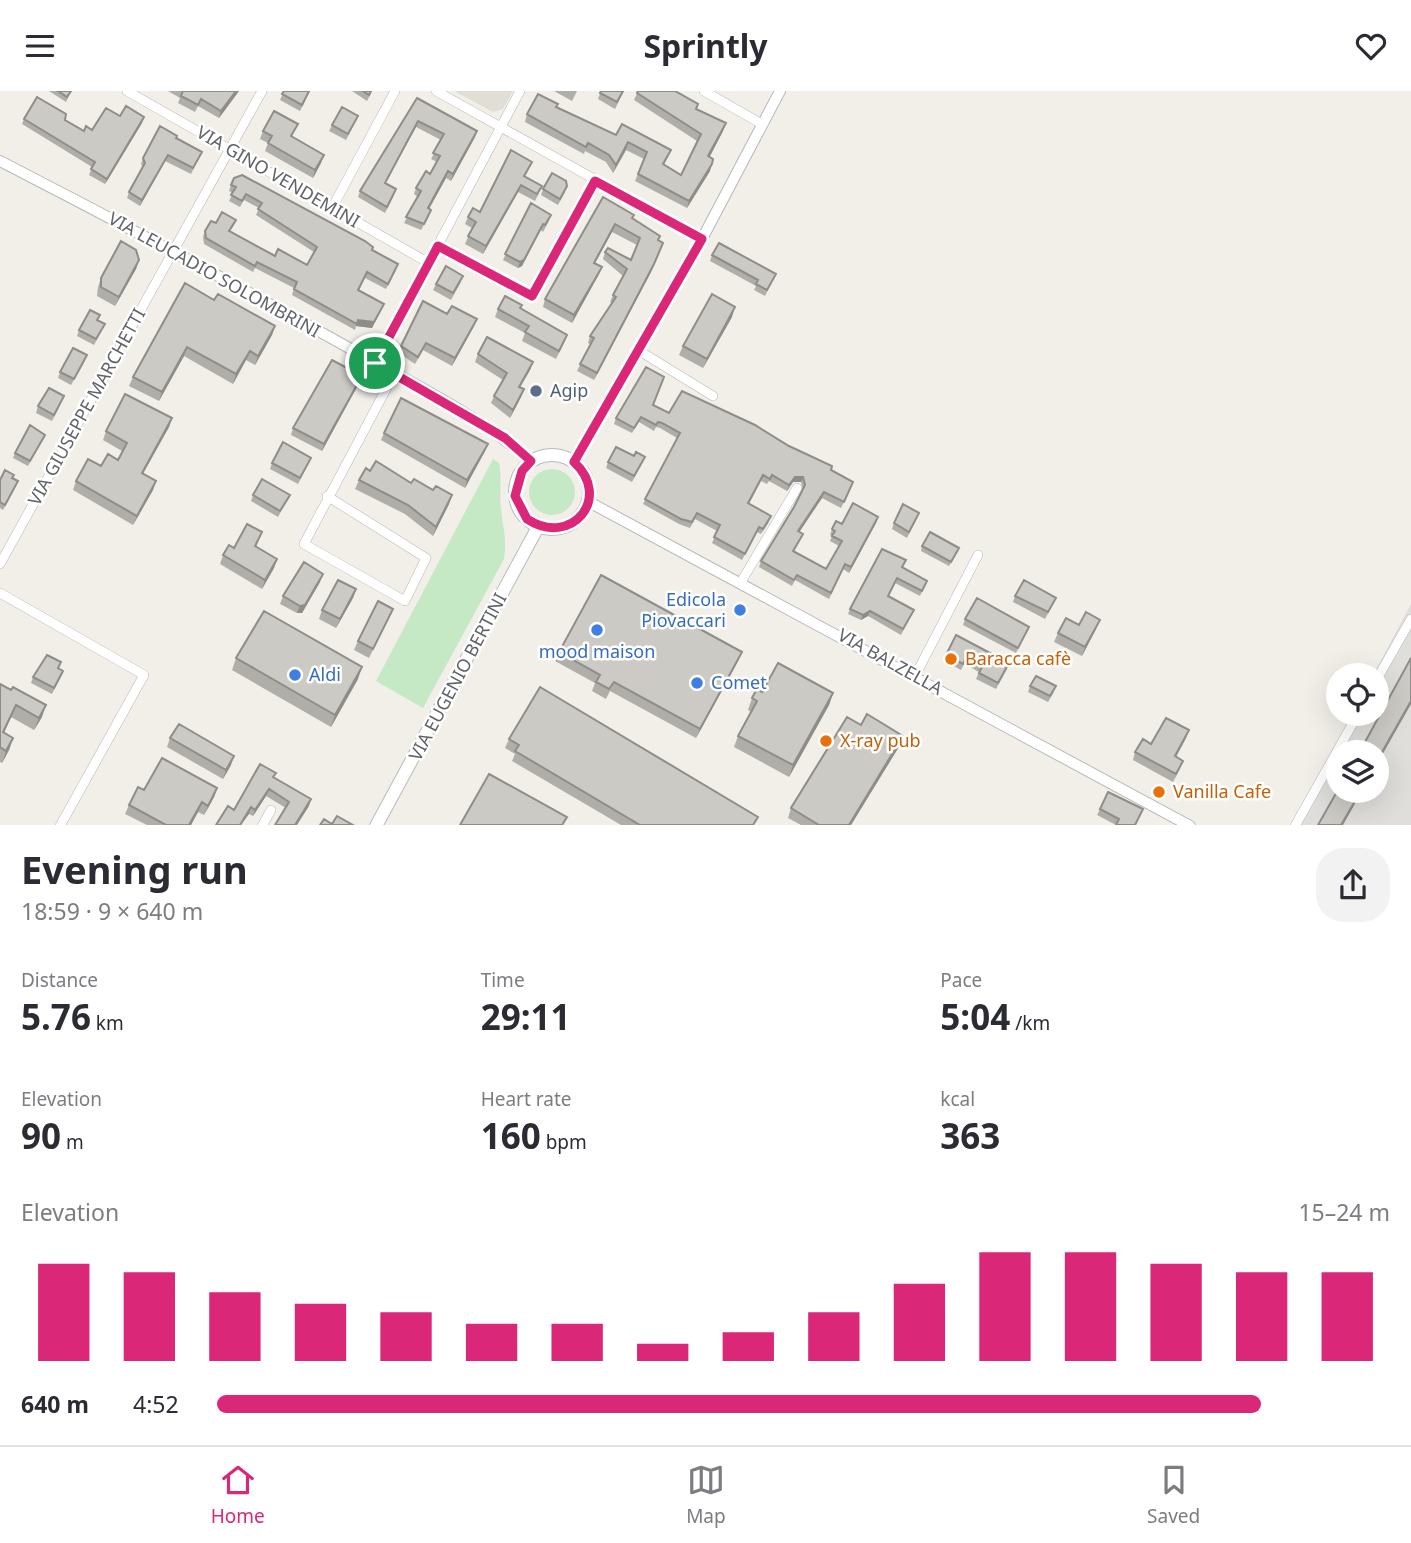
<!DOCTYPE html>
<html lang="en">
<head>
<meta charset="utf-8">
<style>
  body { margin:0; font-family:"Noto Sans",sans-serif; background:#f2f2f3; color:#2b2b33; height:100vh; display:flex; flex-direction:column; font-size:26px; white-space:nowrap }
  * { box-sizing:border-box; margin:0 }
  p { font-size:23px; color:#7c7c81 }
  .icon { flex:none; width:38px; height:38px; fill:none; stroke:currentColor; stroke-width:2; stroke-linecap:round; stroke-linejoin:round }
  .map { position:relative; height:734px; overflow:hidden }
  .sheet { display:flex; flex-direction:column; background:#fff; flex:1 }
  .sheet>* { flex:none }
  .tools { position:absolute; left:1326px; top:572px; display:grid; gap:14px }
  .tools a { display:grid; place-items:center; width:63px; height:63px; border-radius:50%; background:#fff; box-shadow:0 7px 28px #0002; font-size:35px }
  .pin { position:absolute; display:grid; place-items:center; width:60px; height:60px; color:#fff; margin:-30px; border:4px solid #fff; border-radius:50%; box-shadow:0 2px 7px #0007 }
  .round { display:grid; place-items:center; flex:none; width:74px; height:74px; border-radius:28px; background:#f2f2f3 }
  .headline { display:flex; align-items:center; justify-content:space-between; height:119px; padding:0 21px }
  h1 { font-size:38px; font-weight:700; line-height:52px }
  .metrics { display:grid; grid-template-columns:repeat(3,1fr); gap:10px; height:119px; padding:7px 21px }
  .metrics div { display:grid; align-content:center }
  .metrics b { font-size:35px; font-weight:700 }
  .metrics small { font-size:19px; font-weight:400 }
  .metrics p { font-size:19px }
  .chart { height:196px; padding:14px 21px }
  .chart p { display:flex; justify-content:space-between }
  .chart svg { width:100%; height:126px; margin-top:7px; stroke:#db2777; stroke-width:6 }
  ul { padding:0 21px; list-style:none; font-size:23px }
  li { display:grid; grid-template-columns:112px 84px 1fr; align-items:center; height:52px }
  li i { height:18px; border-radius:9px; background:#db2777 }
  header { display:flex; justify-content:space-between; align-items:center; height:91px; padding:0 21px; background:#fff; font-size:32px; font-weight:700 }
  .tab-bar { display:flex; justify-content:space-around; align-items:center; height:98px; border-top:2px solid #e1e1e2; background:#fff; font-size:19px; color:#7c7c81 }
  .tab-bar a { display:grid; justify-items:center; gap:4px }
  .tab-bar .active { color:#db2777 }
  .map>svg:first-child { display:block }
  .industrial { fill:#e0deda; fill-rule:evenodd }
  .education { fill:#e1ded6 }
  .green { fill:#c5e8c5 }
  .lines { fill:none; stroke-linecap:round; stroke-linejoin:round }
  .minor-casing { stroke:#b5b8bc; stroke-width:10 }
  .tertiary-casing { stroke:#b5b8bc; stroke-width:12 }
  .secondary-casing { stroke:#b6babf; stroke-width:14 }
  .minor { stroke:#fff; stroke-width:9 }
  .tertiary { stroke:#fff; stroke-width:10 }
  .secondary { stroke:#fff; stroke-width:12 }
  .wall { fill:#afaea9 }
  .shaded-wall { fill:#8f8d8a }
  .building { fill:#cccac5; stroke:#8f8d8a; stroke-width:2 }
  .route-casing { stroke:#fff; stroke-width:14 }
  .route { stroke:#db2777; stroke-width:9 }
  .service-dot { fill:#5c6f8a; stroke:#fff; stroke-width:2.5 }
  .shop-dot { fill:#3f7fe0; stroke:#fff; stroke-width:2.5 }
  .food-dot { fill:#e8710a; stroke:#fff; stroke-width:2.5 }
  .labels { text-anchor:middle; stroke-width:5; stroke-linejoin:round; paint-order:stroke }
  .street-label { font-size:18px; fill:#5f6368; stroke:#fff }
  .service-label { font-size:18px; fill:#4e5e75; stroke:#fff; text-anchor:start }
  .shop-label { font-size:18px; fill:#366cbe; stroke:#fff; text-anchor:start }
  .food-label { font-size:18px; fill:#c56008; stroke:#fff; text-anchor:start }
</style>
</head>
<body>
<header><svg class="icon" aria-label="menu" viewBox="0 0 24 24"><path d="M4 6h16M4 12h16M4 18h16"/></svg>Sprintly<svg class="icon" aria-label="heart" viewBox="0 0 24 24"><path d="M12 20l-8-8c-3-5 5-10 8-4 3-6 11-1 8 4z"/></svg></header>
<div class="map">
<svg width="1411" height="735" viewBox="0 0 1411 735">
  <rect width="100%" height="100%" fill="#f1efe8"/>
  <path class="industrial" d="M1411,513V734L1294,735L1353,623H1377V584H1373ZM1339,662H1377V700H1339Z"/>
  <path class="education" d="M454,0H513L503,18L493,21Z"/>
  <path class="green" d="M493,368L499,372C502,387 499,402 501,418C503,440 507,444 504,468L423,617L376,590Z
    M529 401a23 23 0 1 1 46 0a23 23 0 1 1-46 0Z"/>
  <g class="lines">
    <g class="minor-casing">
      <path id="minor" d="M127,0L429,172
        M436,0L702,148
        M704,0L762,33
        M332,117L395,0
        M438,155L532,205L595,90
        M638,259L713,305
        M375,272L520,0
        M327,405L426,467L405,510L304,453L394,283
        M0,473L262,0
        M741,491L797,397
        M0,502L144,584L60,735
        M915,585L978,464
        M1377,588L1411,528
        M262,735L271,719
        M1295,735L1358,623"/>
    </g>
    <g class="tertiary-casing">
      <path id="tertiary" d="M0,70C115,129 229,190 342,253C405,289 476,322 531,370
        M574,371L702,148L780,0
        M589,411L1190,735"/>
    </g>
    <g class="secondary-casing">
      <path id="secondary" d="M515 401a37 37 0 1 1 74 0a37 37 0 1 1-74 0Z
        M376,735L538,436"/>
    </g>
    <use href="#minor" class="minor"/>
    <use href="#tertiary" class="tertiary"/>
    <use href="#secondary" class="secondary"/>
  </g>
  <path class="wall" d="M49,0H71L66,11Z
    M168,0H239L219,27L198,15L195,21L178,12L180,7Z
    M284,0H310L300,20L280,9Z
    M352,0H372L367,10Z
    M554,0H577L572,10Z
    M601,0H624L615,18L598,8Z
    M638,0L698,13L696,19L723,40L709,66L710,80L687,117L635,90L644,68L626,59L613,82L606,71L585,60L584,63L525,31L527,23L556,16L616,44L671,59L664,74L681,84L697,50L634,9Z
    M417,7L475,46L451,90L446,87L429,118V125L421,139L404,132L418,106L414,103L416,97L430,83L437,71L431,68L441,49L416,36L385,92L394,104L385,122L358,106L360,100Z
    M120,25L142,32L105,93L89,84L92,76L22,33L24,28L65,29L84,40L92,39Z
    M358,25L346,49L329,40L332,34Z
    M298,33L292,45L321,72L313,87L265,60L268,52L260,48L263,40Z
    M176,47L202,61L191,83L165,70L140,115L127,107L129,101L143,77L141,73L143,67Z
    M532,71L525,86L539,102L535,110L518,101L483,163L465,153L472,137L465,133L468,126L480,121Z
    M231,94L372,159L396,179L386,198L365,187L359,199L384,213L372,237L356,235L355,239L292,204L294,197L255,177L253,181L204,153L203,146L205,140L216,132L234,134L230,140L275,165L307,174L314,161L256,124L259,117L244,109L240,116L229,110L233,102L229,100Z
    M543,98L565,101L558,114L541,104Z
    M603,106L633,127L658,149L651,181L594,289L577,280L590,253L588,252L590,245L612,212L610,211L613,204L623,185L603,168L605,161L631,169L637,154L612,141L595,172L599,183L572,232L543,216L545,208Z
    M531,112L549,130L543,141L541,139L522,175L518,177L503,169Z
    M712,164L773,189L765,205L754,199L756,195L710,170Z
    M139,169L136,178L115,215L97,205L98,196L101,187Z
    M461,191L451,209L433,199L436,193Z
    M214,209L275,235L272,244L255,274L246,269L233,293L184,265L159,310L129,295L133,286Z
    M520,217L567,244L564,252L556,268L522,250L525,242L495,226L498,218Z
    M447,223L477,228L474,235L452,275L423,259L415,273L399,262L401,255Z
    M100,224L98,230L102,239L94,254L77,245L79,239Z
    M732,226L703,277L679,264L683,255Z
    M478,263L533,271L530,279L520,296L524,298L521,306L510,327L491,312L494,305L503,289L475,271Z
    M85,270L71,294L58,287L60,281Z
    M359,292L322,360L291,344L293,337Z
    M64,305L52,330L36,322L38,315Z
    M653,314L669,322L789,355L853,391L841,417L822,407L799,441L803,443L794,461L826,478L839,455L830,450L832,445L830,444L832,438L842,433L876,432L849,482L843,478L829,508L795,489L792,495L759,476L761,470L794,416L803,399L801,391H793L787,400L769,390L767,393L761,390L749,413L769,431L761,443L757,441L742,469L712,452L717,440L695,428L690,437L679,433L643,413L677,347L660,337L656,336L654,340L639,331L632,342L614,333L616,327Z
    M172,327L169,336L143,383L156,390L153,399L133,434L73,399L76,390L101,375L118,369L122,360L103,349L106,340Z
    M384,342L485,360L465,397L381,349Z
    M45,344L28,375L13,367L15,362Z
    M311,367L298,393L270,378L272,372Z
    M608,371H643L632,391L606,377Z
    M370,380L411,392L449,413L433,445L405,423L355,398L359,389Z
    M12,387L18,390L3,419L0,417V389Z
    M253,404H290L278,426L251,410Z
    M919,422L907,447L892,438L894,432Z
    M262,441L256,456L277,468L274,477L262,498L220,473L223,464Z
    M922,455L957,462L949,475L921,460Z
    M902,476L927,490L920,505L895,492L888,505L914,519L901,544L868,525L861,529L848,523L850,518Z
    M320,491L302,522H297L280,513L283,505Z
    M356,498L353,507L336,537L319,528L322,519Z
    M1015,505L1053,513L1045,528L1013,511Z
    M389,527L369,567L354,559L358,550Z
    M965,528L1029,536L1016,562L963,534Z
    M1079,534L1096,538L1082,565L1054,551L1058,542Z
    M956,544L1007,578L996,598L976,588L979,581L964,573L961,579L943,569Z
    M559,561L738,570L696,647L610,600L606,608L592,600L595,592L555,570Z
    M236,567L358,588L331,636L232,579Z
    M58,577L61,586L52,603L31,592L33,586Z
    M0,594L42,626L34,639L11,626L4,642L13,647L9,659L2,672L0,671Z
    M1030,595L1054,601L1048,611L1028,601Z
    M833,602L829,614L789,686L734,656L738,645L751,621L748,619L752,607Z
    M861,634L903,645L900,654L851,734H801L788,727L791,717Z
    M170,647L231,674L223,688L167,656Z
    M1186,647L1176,666L1180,678L1173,691L1133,669L1135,661L1151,653Z
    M509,648L755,734H621L512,670L515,663L505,657Z
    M274,687L309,715L286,717L266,705L253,725L249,723L234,719Z
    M217,697L214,706L204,724L198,721L191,734H147L125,723L129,714L144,699Z
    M1100,718L1141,725L1116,734L1097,724Z"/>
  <path class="shaded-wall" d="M236,0H239L219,27L221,20Z
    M144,26L142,32L105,93L107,88Z
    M418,30L416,36L382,98L385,92Z
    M726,32L723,40L706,73L708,65Z
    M477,40L475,46L451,90L453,83Z
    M628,51L626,59L613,82L616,74Z
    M168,64L165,70L140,115L142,109Z
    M324,64L321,72L313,87L315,79Z
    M712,73L710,80L687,117L689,110Z
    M448,80L446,87L426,123L428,117Z
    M521,94L518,101L483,163L486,155Z
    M543,133L522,175L518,177L520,171Z
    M615,133L612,141L591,179L594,172Z
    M663,152L651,181L594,289L597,282Z
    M139,169L136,178L115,215L119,206Z
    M602,176L599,183L572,232L574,224Z
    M384,213L372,237L356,235L358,229Z
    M735,216L732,226L703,277L707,268Z
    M477,228L474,235L452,275L455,267Z
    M275,235L272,244L255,274L258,265Z
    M187,256L184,265L159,310L162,301Z
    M250,260L246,269L233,293L236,283Z
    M533,271L530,279L516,303L519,296Z
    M362,285L359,292L322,360L324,353Z
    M524,298L521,306L510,327L513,319Z
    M172,327L169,336L138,391L142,382Z
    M488,353L485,360L465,397L467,389Z
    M795,386H803L801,391H793L787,400L789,394Z
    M156,390L153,399L133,434L137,425Z
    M824,401L822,407L796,446L798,440Z
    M452,404L449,413L433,445L436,436Z
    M878,426L876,432L849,482L851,476Z
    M277,468L274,477L262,498L265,489Z
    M323,483L320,491L302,522H297L300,515Z
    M356,498L353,507L336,537L340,528Z
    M870,520L868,525L861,529L863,524Z
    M1100,529L1096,538L1082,565L1085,556Z
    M742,561L738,570L696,647L700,638Z
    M362,576L358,588L331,636L335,624Z
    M833,602L829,614L789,686L793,674Z
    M1411,610V613L1377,673V670Z
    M16,614L11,626L0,650L3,641Z
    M46,614L42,626L34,639L39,627Z
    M1189,639L1186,647L1172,673L1175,665Z
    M903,645L900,654L851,734H849Z
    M13,647L9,659L2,672L6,660Z
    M234,665L231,674L223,688L226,679Z
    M217,697L214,706L204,724L208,715Z
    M269,698L266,705L253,725L255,719Z
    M1361,700H1362L1343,734H1341Z
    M311,708L309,715L297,734H295Z
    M202,711L198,721L191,734H189Z
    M251,716L249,723L241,734H239Z"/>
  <path class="building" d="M58,0H71L67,6Z
    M183,0H236L221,20L201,8L198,14L181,5Z
    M284,0H309L302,14L282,3Z
    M363,0H371L369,4Z
    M601,0H623L617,11L600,2Z
    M638,0H675L698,13L696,18L726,32L708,65L713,68L712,73L689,110L638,83L647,61L628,51L616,74L609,64L588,52L586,56L527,23L538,3L558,13L556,16L616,44L622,33L671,59L663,73L681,84L701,43L637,2Z
    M37,6L66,23L65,29L84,40L86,35L92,39L106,17L120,25L126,15L144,26L107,88L91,78L95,71L24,28Z
    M417,7L477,40L453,83L448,80L428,117L431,119L424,133L406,126L421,100L416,97L426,80L430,83L440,65L433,62L444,43L418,30L385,92L396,98L387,116L360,100Z
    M342,16L358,25L348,43L332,34Z
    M274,20L298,33L291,45L324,64L315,79L268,52L272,45L263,40Z
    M160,35L177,45L176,47L202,61L193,77L168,64L142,109L129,101L145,72L143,67Z
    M511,59L532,71L524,85L542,95L537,103L521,94L486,155L468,145L476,131L468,126L473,117L480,121Z
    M552,82L566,90L567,95L560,108L543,98Z
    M242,84L365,150L373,156L372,159L398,173L388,193L367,181L358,199L384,213L374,231L358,229L357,233L294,198L297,191L257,171L255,175L206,147L205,140L211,130L216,132L222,121L236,129L229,140L275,165L278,158L307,174L317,156L258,118L262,112L246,103L242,110L231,104L236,96L231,94L234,87Z
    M603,106L634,124L632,127L660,145L658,149L663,152L654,173L597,282L580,273L594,247L590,245L616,206L613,204L627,178L605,161L608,157L631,169L640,147L615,133L594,172L602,176L574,224L545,208Z
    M531,112L551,124L545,134L543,133L524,169L520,171L505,163Z
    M121,150L136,159L139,169L119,206L101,196V187Z
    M719,152L776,183L767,199L756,193L758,189L712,164Z
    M446,175L463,185L453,202L436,193Z
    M185,192L214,209L218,203L275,235L258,265L250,260L236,283L187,256L162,301L133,286Z
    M712,203L735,216L707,268L683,255Z
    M505,205L522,214L520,217L567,244L559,260L525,241L529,235L498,218Z
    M423,210L447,223L452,215L477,228L455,267L426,252L418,266L401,255Z
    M90,219L100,224L97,229L105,233L96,248L79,239Z
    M487,246L533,271L519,296L524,298L513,319L494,305L507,282L478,263Z
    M73,257L87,264L74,288L60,281Z
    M332,269L362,285L324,353L293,337Z
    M646,276L664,286L653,314L669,322L682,300L755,334L789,355L832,375L831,379L853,391L844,411L824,401L798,440L803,443L793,460L826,478L842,450L832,445L835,440L832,438L836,430L842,433L853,412L878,426L851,476L845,473L831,502L797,484L794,489L761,470L794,416L805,394L803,386H795L789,394L772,384L770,388L763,384L748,412L771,425L763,438L759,436L745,463L714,446L720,434L697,422L692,431L681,428L645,408L680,342L662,332L658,331L656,334L641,326L634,337L616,327Z
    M49,297L64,305L54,324L38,315Z
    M125,303L172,327L142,382L156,390L137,425L76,390L88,368L101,375L108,363L118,369L127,352L106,340Z
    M401,307L488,353L467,389L384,342Z
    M30,334L45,344L30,370L15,362Z
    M283,351L311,367L300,387L272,372Z
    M616,356L634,365L636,361L645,366L634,385L608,371Z
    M376,370L411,392L414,388L433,399L436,395L452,404L436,436L408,414L359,389L366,377L370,380Z
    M5,379L14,384L12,387L18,390L5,414L0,411V389Z
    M262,388L290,404L280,420L253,404Z
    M903,413L919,422L909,441L894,432Z
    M247,433L262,441L255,455L277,468L265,489L223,464L229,454L234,457Z
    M930,441L959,457L951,471L922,455Z
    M882,458L906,469L902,476L927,490L922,500L897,487L888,505L914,519L903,538L870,520L863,524L850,518Z
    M304,471L323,483L305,514L300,515L283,505Z
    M601,484L742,561L700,638L614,591L609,598L596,591L600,584L559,561Z
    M338,489L356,498L340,528L322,519Z
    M1024,489L1056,507L1048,521L1015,505Z
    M977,507L1029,536L1018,557L965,528Z
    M378,510L393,518L373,558L358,550Z
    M264,520L362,576L335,624L236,567Z
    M1086,521L1100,529L1085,556L1058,542L1066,527L1079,534Z
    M956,544L1009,572L998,592L979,582L982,576L966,567L963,573L946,564Z
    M47,564L61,571L58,577L63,580L54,597L33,586Z
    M1411,567V610L1377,670V662H1359Z
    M778,572L833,602L793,674L738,645L757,610L752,607L757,598L762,601Z
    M1036,585L1056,595L1050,605L1030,595Z
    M0,593L11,599L13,596L46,614L39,627L16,614L3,641L13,647L6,660L0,656Z
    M540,596L758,726L753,734H640L515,660L519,654L509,648Z
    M867,623L903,645L849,734H819L791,717L847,626L861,634Z
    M1166,627L1189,639L1175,665L1183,670L1176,683L1135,661L1143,648L1151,653Z
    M179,633L234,665L226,679L170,647Z
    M162,667L217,697L208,715L202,711L189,734H166L129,714L138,696L144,699Z
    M260,673L276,682L273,686L311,708L295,734H275L289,711L269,698L255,719L251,716L240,734H216L228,715L234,719Z
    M489,683L567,726L562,734H460Z
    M1339,697V700H1361L1341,734H1318Z
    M1108,701L1143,718L1135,734H1116L1119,728L1100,718Z
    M337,725L353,734H320L324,728L332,733Z"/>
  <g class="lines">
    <g class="route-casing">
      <path id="route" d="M595,90L702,148L574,371C613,407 571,457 527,428L515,405L522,380L531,370L505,347L375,272L438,155L532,205Z"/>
    </g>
    <use href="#route" class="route"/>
  </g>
  <circle class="service-dot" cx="536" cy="300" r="7"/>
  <g class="shop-dot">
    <circle cx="740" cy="519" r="7"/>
    <circle cx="597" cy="539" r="7"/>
    <circle cx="295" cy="584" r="7"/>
    <circle cx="697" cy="592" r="7"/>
  </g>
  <g class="food-dot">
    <circle cx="951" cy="568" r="7"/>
    <circle cx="826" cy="650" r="7"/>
    <circle cx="1159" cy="701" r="7"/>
  </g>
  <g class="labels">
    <g class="street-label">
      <text transform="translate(278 86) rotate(30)" y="6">VIA GINO VENDEMINI</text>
      <text transform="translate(214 184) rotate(29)" y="6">VIA LEUCADIO SOLOMBRINI</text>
      <text transform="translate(87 316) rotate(-61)" y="6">VIA GIUSEPPE MARCHETTI</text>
      <text transform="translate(890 571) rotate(29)" y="6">VIA BALZELLA</text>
      <text transform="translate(458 586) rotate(-62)" y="6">VIA EUGENIO BERTINI</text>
    </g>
    <g class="service-label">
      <text x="550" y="306">Agip</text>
    </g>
    <g class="shop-label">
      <text x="726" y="515" text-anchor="end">Edicola<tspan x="726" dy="21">Piovaccari</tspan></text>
      <text x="597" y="567" text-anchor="middle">mood maison</text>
      <text x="309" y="590">Aldi</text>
      <text x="711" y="598">Comet</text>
    </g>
    <g class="food-label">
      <text x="965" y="574">Baracca cafè</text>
      <text x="840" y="656">X-ray pub</text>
      <text x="1173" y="707">Vanilla Cafe</text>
    </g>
  </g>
</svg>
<div class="tools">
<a><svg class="icon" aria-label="locate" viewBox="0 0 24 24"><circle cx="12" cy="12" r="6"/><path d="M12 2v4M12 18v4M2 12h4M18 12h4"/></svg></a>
<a><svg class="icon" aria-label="layers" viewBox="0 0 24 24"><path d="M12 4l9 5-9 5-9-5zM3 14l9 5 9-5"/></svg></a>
</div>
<div class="pin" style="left:375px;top:272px;background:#1e9e55"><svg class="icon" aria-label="arrive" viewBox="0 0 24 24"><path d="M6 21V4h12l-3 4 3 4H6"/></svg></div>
</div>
<section class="sheet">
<div class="headline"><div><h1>Evening run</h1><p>18:59 · 9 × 640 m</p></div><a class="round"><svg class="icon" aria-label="share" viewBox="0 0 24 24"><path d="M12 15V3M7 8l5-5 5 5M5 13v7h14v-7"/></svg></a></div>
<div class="metrics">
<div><p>Distance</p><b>5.76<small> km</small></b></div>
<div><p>Time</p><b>29:11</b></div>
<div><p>Pace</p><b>5:04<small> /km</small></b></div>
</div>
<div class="metrics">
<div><p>Elevation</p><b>90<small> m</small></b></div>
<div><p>Heart rate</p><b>160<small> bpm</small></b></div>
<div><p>kcal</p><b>363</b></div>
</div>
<div class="chart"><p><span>Elevation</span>15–24 m</p>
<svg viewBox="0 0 160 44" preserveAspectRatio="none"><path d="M5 44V10M15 44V13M25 44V20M35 44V24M45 44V27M55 44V31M65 44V31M75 44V38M85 44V34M95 44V27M105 44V17M115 44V6M125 44V6M135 44V10M145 44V13M155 44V13"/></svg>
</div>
<ul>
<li><b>640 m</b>4:52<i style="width:89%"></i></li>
</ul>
</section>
<nav class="tab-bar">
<a class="active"><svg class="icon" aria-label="home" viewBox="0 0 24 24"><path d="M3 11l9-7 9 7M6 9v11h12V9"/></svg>Home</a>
<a><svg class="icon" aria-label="map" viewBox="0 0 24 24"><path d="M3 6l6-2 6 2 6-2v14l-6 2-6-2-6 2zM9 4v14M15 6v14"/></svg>Map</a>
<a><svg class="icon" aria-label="saved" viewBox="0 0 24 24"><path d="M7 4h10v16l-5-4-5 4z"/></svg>Saved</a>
</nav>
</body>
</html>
